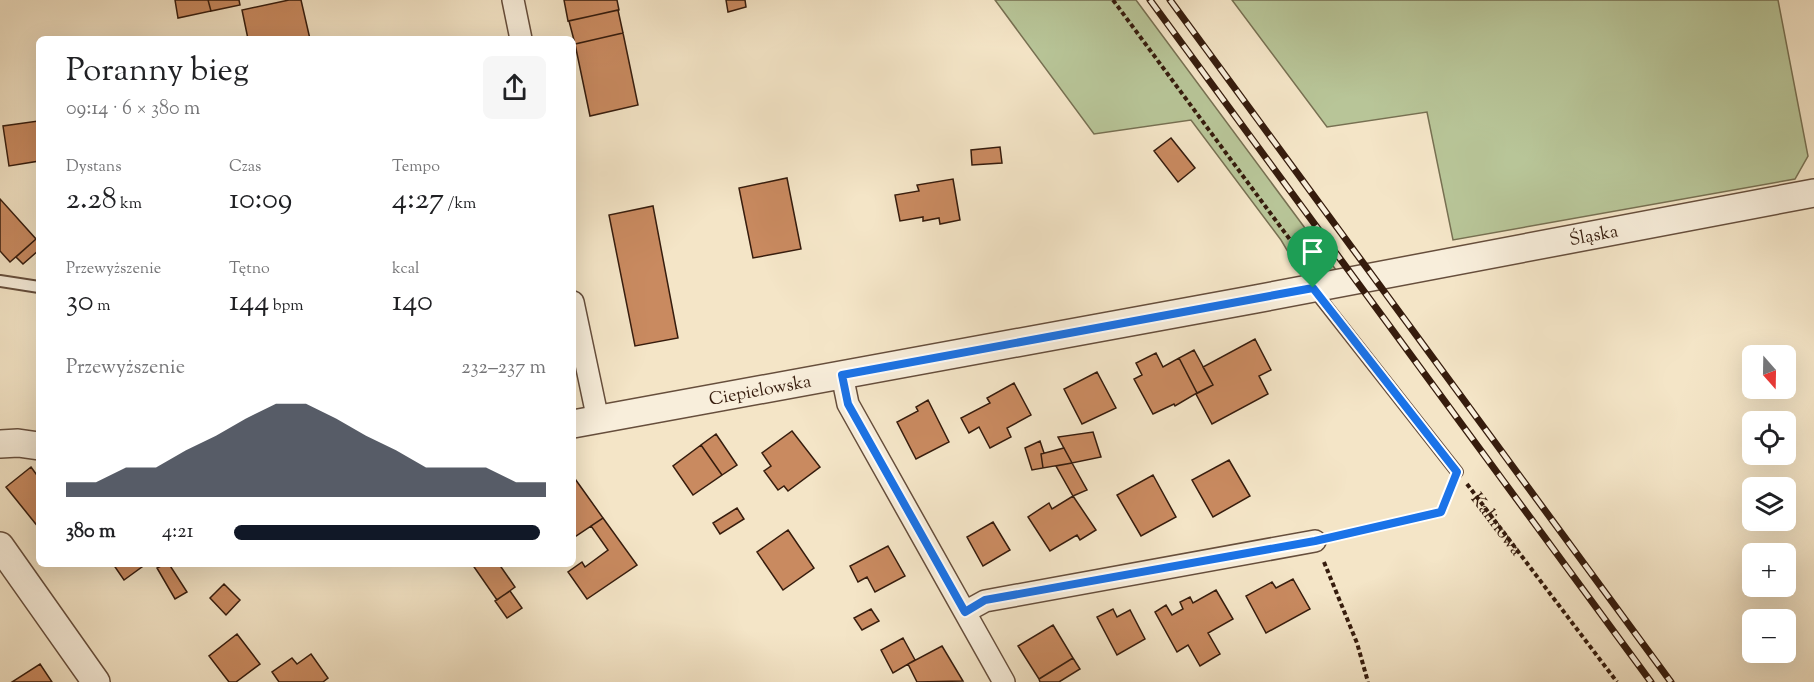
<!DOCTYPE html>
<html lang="pl">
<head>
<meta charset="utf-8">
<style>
  body { margin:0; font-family:"Sorts Mill Goudy",serif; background:#f6f6f6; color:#202124; height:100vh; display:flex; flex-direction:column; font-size:22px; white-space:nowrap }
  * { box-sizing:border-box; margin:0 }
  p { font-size:20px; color:#757577 }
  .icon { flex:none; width:33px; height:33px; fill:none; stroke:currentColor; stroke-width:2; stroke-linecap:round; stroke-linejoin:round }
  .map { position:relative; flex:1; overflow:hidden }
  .side { position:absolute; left:36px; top:36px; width:540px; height:531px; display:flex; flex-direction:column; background:#fff; border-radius:9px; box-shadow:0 6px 24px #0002 }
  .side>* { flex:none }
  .needle { width:39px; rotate:160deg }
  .tools { position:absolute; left:1742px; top:345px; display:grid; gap:12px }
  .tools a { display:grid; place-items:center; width:54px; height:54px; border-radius:9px; background:#fff; box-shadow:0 6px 24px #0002; font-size:30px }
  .pin { position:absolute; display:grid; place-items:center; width:51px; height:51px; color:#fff; margin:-62px -26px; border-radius:50% 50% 50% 0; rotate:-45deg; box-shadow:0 0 6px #0007 }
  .pin .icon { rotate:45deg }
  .round { display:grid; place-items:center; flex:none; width:63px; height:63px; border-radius:9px; background:#f6f6f6 }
  .head { display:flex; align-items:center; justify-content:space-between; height:102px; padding:0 30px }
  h1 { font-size:33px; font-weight:600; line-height:45px }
  .metrics { display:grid; grid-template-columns:repeat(3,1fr); gap:9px; height:102px; padding:6px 30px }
  .metrics div { display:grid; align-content:center }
  .metrics b { font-size:30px; font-weight:600 }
  .metrics small { font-size:16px; font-weight:400 }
  .metrics p { font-size:16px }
  .chart { height:168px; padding:12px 30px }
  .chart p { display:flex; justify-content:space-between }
  .chart svg { width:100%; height:108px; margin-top:6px; fill:#111827; opacity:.7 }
  ul { padding:0 30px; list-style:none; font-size:20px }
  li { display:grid; grid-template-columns:96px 72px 1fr; align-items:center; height:45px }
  li i { height:15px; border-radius:8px; background:#111827 }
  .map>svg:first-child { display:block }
  .green { fill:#b8c598; stroke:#777052; stroke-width:1.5 }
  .building { fill:#c98a60; stroke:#361c0d; stroke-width:1.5 }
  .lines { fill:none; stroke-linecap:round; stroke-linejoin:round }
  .service-casing { stroke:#664e3c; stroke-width:14 }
  .minor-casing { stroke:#664e3c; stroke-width:24 }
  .tertiary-casing { stroke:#664e3c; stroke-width:30 }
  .path { stroke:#361c0d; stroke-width:4; stroke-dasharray:4.5 3; stroke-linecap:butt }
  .service { stroke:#f8eedb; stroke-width:10 }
  .minor { stroke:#f8eedb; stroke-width:21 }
  .tertiary { stroke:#f8eedb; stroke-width:27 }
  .rail-casing { stroke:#361c0d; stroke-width:7 }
  .rail { stroke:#f8eedb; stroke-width:4.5; stroke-dasharray:14; stroke-linecap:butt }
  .route-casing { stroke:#fff; stroke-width:12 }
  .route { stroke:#1a73e8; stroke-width:8 }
  .labels { text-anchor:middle; stroke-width:4.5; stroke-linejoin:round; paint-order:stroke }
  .street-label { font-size:18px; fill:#361c0d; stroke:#f8eedb }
</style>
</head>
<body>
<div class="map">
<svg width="1814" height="682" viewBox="0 0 1814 682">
  <rect width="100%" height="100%" fill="#f4e5c7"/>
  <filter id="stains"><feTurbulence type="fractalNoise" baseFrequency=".00333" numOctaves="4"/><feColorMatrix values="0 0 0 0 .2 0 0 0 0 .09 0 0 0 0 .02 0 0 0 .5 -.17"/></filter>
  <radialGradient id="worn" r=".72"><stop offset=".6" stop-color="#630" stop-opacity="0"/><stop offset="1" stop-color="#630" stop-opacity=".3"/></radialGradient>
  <path class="green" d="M995,0H1136L1339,274L1300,272L1281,240L1191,120L1094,134Z
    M1232,0H1778L1808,156L1795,179L1453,240L1427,112L1327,127Z"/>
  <path class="building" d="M175,0H208L211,11L178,18Z
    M208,0H239L240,5L211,11Z
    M289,0H301L310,39H248L242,10Z
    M564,0H617L619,10L568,21Z
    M726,0H745L746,7L728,12Z
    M618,10L623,33L575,44L569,21Z
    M623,33L638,105L590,116L575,44Z
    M38,121L39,161L9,166L3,126Z
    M1171,138L1195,168L1178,182L1154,151Z
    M1000,147L1002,163L972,165L971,150Z
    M787,178L801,249L753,258L739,188Z
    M953,179L960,220L940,224L939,218L923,221V217L900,221L895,195L919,191L917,185Z
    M0,199L36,239L10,262L0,251Z
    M653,206L678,338L635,346L609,215Z
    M36,239L39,242V250L23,264L16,257Z
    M1255,339L1271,370L1259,376L1268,394L1212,424L1196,394L1213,385L1203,367Z
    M1194,350L1213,385L1197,393L1179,358Z
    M1156,353L1163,367L1179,358L1197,393L1175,406L1174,404L1153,414L1134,379L1142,375L1136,363Z
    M1097,372L1116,408L1082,424L1064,389Z
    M1014,383L1031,415L1007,428L1011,437L990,448L979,427L969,433L961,418L990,403L987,398Z
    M928,400L949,442L916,459L897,422L918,411L916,407Z
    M792,431L820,467L788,491L784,486L778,490L764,471L771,466L762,453Z
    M1093,432L1101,457L1072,463L1058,437Z
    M716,434L737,465L722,475L701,445Z
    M1040,441L1044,453L1041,454L1043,468L1032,470L1025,448Z
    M701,445L722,475L693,495L673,466Z
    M1064,448L1072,463L1043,468L1041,454Z
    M1229,460L1250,496L1213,517L1192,480Z
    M1072,463L1087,490L1073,496L1056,466Z
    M31,467L39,478V528L6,487Z
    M1153,475L1176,517L1141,536L1117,495Z
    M573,476L603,518L573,538Z
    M1073,496L1096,530L1080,540L1077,535L1050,551L1028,517L1049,503L1052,509Z
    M737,508L744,519L720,534L713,523Z
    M603,518L637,565L587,599L568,572L582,562L585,567L608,550L591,526Z
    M993,522L1010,550L983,566L967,537Z
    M788,530L814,568L783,590L757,552Z
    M888,546L905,576L875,592L867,577L858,582L850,566Z
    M113,564H146L124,580Z
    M165,564H169L187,592L175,599L157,568Z
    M472,564H499L515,587L497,600Z
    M1293,579L1310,609L1266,633L1246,596L1272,582L1276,588Z
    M224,584L240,600L226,615L210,598Z
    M1216,590L1233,619L1208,633L1220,654L1200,666L1188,645L1177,652L1155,612L1166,605L1172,615L1183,609L1180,602L1190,597L1193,603Z
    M510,591L522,608L507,618L495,601Z
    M871,609L879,621L862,630L854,618Z
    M1113,609L1117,617L1130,610L1145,639L1117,655L1097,617Z
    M1053,625L1073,658L1039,679L1018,646Z
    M237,634L260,664L236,682H229L209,656Z
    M903,638L915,660L893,673L881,650Z
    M942,646L963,681L917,682L908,664Z
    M311,654L328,678L323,682H279L272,672L292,658L297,664Z
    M1073,658L1080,669L1059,682H1040L1039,679Z
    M40,664L52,682H12Z"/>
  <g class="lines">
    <g class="service-casing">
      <path id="service" d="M0,281L39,287
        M1313,289L1457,472"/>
    </g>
    <g class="minor-casing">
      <path id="minor" d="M513,0L521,39
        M573,302L598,420
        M842,375L848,404L1004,682
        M965,612L985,601L1315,541"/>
    </g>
    <g class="tertiary-casing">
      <g id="tertiary">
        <path id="s2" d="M573,424L1256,299L1814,193"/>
        <path d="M0,444L18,443L39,446"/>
        <path d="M0,546L96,682"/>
      </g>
    </g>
    <g class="path">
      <path d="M1113,0L1305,260L1306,265"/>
      <path id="s1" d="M1467,484L1617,682"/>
      <path d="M1338,536L1441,512L1451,487"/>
      <path d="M1324,562L1357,643L1368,682"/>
    </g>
    <use href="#service" class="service"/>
    <use href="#minor" class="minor"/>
    <use href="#tertiary" class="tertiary"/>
    <g class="rail-casing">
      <path id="rail" d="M1150,0L1651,682
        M1170,0L1671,682"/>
    </g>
    <use href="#rail" class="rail"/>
  </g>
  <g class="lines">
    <g class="route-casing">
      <path id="route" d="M1313,288L1457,472L1441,512L1315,541L985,600L965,612L848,404L842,375Z"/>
    </g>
    <use href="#route" class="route"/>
  </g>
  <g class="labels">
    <g class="street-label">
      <text dy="6" stroke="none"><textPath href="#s2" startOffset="1038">Śląska</textPath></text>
      <text dy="6" stroke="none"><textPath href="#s2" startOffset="190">Ciepielowska</textPath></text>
      <text dy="6" stroke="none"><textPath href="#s1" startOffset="50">Kalinowa</textPath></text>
    </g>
  </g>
  <rect width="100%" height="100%" filter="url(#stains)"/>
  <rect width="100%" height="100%" fill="url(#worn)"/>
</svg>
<div class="tools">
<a><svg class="needle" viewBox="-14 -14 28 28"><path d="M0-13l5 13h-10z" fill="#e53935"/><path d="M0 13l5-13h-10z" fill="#757577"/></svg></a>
<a><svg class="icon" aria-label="locate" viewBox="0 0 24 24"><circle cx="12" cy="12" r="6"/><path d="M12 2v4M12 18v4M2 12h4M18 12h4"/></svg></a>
<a><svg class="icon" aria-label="layers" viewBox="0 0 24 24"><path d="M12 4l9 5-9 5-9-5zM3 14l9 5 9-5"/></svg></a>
<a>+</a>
<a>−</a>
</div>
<div class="pin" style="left:1313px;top:288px;background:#1e9e55"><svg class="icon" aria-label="arrive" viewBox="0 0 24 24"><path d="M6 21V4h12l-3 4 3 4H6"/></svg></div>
<section class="side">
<div class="head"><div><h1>Poranny bieg</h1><p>09:14 · 6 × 380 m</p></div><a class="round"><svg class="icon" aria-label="share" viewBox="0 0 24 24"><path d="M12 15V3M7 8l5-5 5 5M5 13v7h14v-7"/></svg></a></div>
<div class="metrics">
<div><p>Dystans</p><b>2.28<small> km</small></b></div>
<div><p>Czas</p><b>10:09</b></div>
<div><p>Tempo</p><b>4:27<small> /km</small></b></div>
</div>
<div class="metrics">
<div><p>Przewyższenie</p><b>30<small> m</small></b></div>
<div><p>Tętno</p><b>144<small> bpm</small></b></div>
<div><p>kcal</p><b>140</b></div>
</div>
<div class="chart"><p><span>Przewyższenie</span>232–237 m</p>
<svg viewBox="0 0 160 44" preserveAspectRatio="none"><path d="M0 44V38L10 38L20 32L30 32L40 25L50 19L60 12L70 6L80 6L90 12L100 19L110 25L120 32L130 32L140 32L150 38L160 38V44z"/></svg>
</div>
<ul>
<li><b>380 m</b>4:21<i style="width:98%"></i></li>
</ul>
</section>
</div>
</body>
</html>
